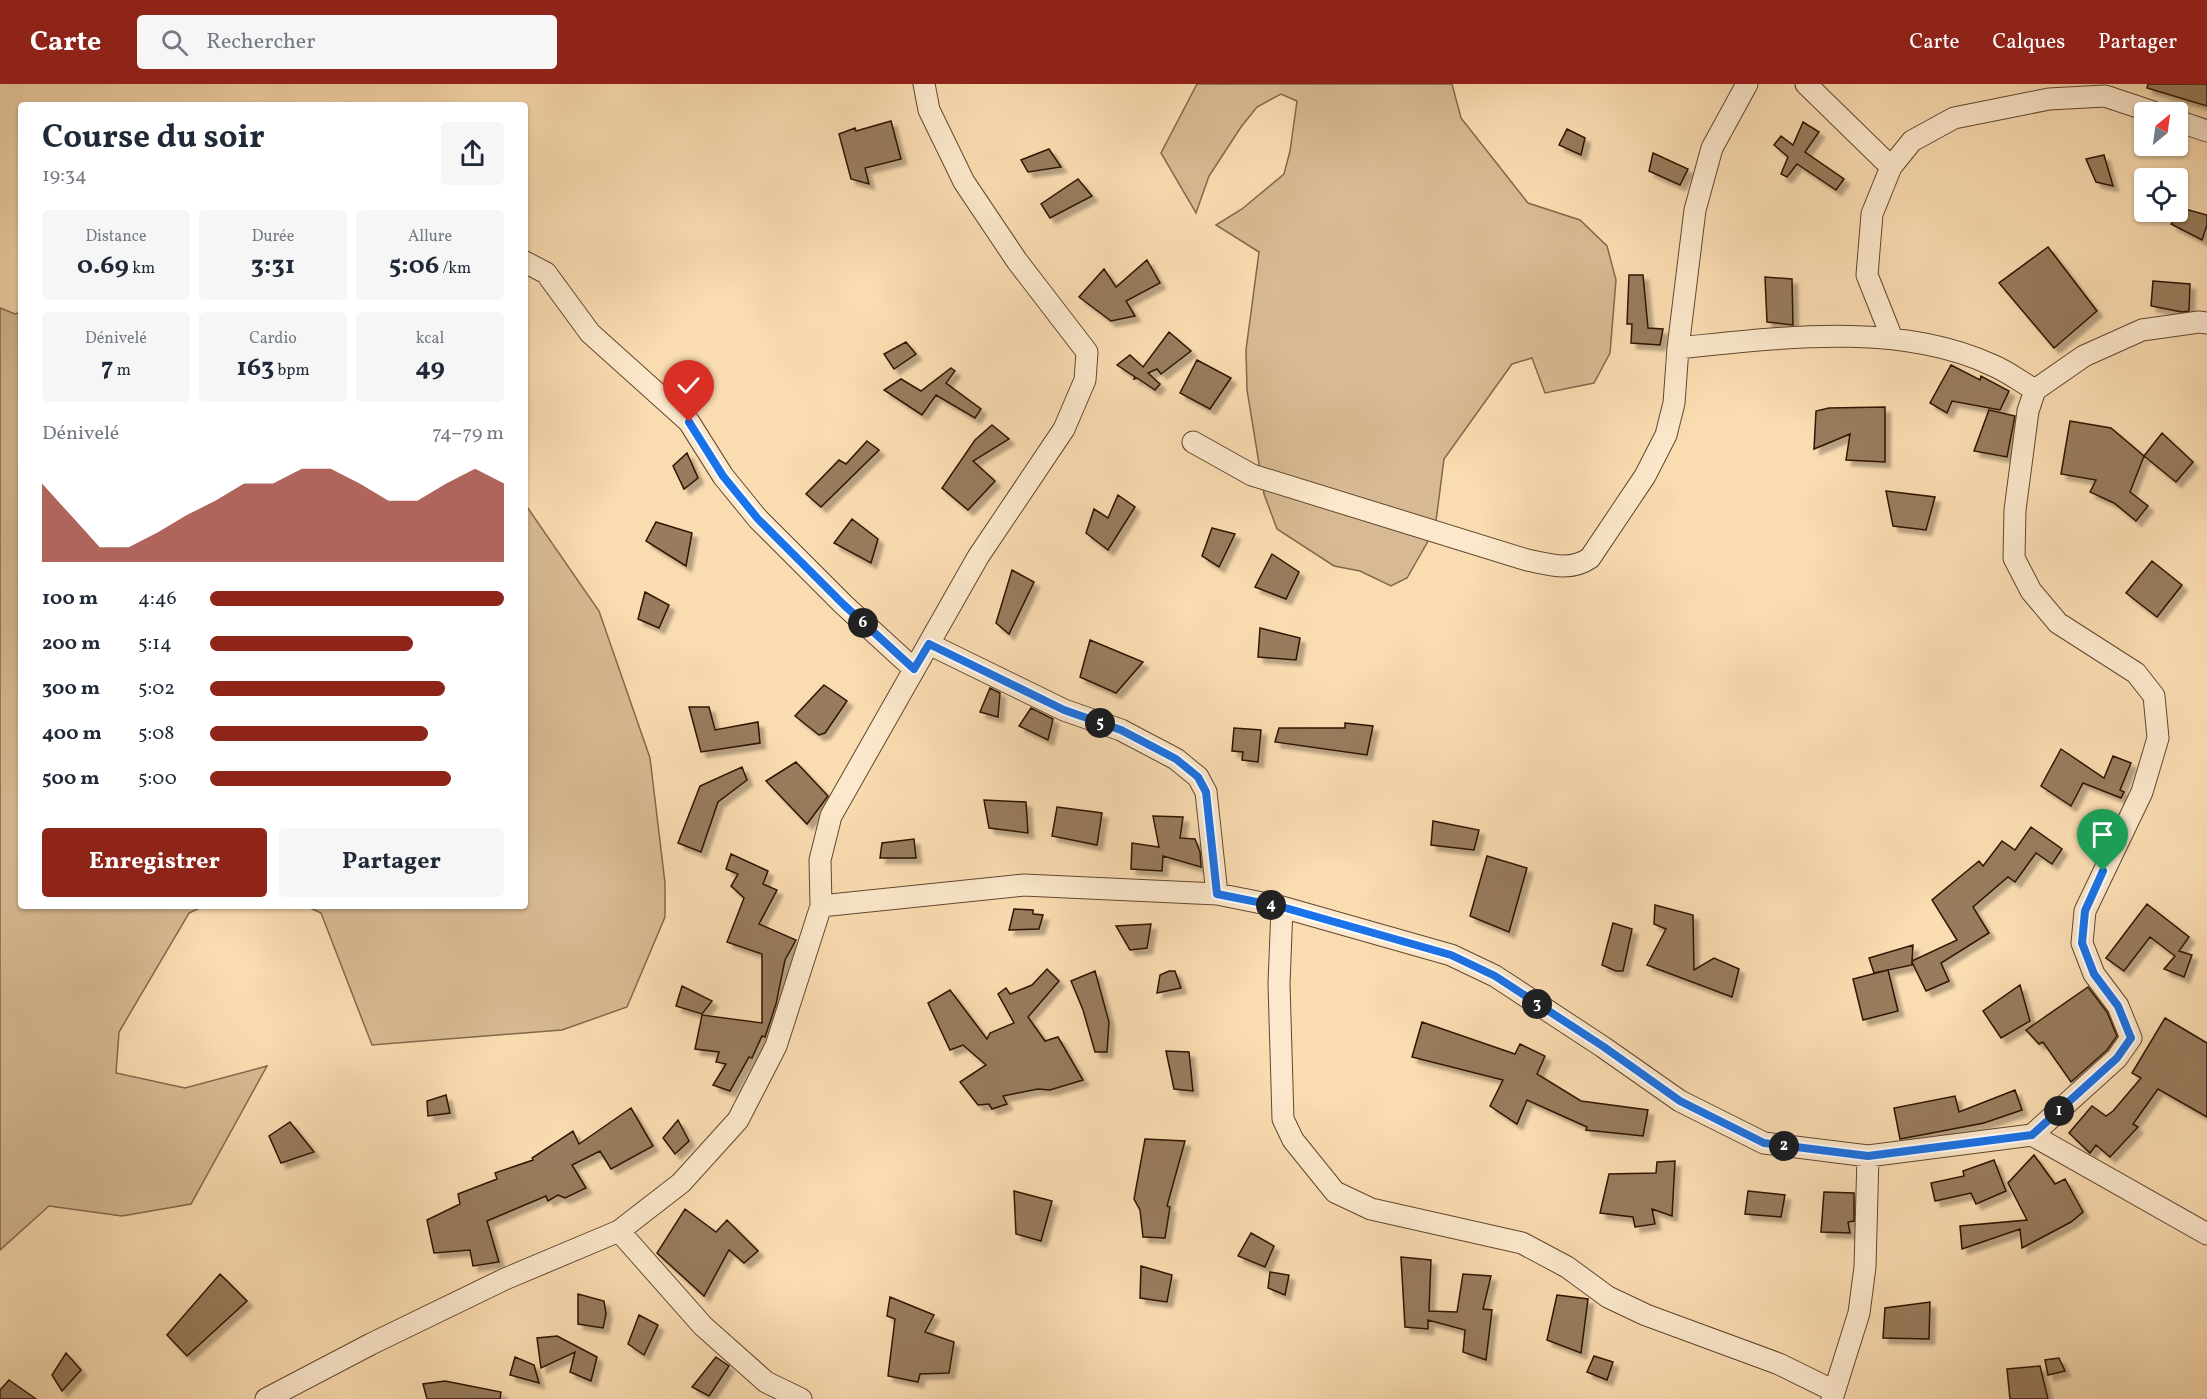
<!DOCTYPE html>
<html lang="fr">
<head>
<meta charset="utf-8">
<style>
  body { margin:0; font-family:Vollkorn,serif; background:#f6f6f7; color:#1f2937; height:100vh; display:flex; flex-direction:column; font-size:22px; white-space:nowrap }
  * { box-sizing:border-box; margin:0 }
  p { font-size:20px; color:#747a83 }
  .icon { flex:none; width:33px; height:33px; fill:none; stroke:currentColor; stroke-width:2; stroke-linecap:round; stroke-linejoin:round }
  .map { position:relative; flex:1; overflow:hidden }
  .details { position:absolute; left:18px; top:18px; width:510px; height:807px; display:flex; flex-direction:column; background:#fff; border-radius:6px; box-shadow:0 2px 4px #0004 }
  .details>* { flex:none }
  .needle { width:39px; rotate:29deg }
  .fabs { position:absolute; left:2134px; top:18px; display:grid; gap:12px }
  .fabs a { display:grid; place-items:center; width:54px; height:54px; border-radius:6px; background:#fff; box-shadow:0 2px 4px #0004; font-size:30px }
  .pin { position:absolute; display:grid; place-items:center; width:51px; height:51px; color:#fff; margin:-62px -26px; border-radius:50% 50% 50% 0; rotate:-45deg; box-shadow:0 0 6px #0007 }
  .pin .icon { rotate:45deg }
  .km { position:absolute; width:30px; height:30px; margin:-15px; border-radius:50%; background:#222; color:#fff; font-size:16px; line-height:30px; text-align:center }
  .round { display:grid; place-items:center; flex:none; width:63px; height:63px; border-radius:6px; background:#f6f6f7 }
  .summary { display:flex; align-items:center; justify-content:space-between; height:102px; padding:0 24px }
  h1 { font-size:33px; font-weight:700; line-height:45px }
  .metrics { display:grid; grid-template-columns:repeat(3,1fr); gap:9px; height:102px; padding:6px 24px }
  .metrics div { display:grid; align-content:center; border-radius:6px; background:#f6f6f7; text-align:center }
  .metrics b { font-size:26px; font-weight:700 }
  .metrics small { font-size:16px; font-weight:400 }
  .metrics p { font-size:16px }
  .chart { height:168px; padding:12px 24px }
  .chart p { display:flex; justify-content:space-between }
  .chart svg { width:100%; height:108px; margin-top:6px; fill:#8f2418; opacity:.7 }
  .button { display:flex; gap:12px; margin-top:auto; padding:12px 24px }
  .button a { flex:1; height:69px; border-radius:6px; background:#8f2418; color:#fff; font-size:24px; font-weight:700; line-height:69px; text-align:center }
  .button a+a { background:#f6f6f7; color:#1f2937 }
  ul { padding:0 24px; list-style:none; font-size:20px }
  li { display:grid; grid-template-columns:96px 72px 1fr; align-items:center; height:45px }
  li i { height:15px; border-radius:8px; background:#8f2418 }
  header { display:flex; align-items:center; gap:36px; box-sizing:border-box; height:84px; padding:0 30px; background:#8f2418; color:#fff }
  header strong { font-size:28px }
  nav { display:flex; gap:33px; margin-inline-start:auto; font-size:21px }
  .search { width:420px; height:54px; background:#f6f6f7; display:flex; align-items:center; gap:15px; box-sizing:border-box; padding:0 21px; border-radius:6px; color:#747a83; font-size:22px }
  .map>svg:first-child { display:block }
  .green { fill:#d7ba93; stroke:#82684b; stroke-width:1.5 }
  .building { fill:#987c5d; stroke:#2e1503; stroke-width:1.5; filter:url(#shadow) }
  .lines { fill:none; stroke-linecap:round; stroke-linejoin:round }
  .minor-casing { stroke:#61472e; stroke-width:23 }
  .minor { stroke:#fce8cc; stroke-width:21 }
  .route-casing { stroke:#fff; stroke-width:12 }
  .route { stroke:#1a73e8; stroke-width:8 }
</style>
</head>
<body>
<header>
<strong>Carte</strong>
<div class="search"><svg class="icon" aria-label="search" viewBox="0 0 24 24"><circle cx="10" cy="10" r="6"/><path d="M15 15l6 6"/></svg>Rechercher</div>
<nav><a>Carte</a><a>Calques</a><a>Partager</a></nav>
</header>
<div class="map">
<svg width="2207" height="1315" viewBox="0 0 2207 1315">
  <defs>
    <filter id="shadow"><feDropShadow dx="5.5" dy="5.5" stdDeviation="1.5" flood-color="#0004"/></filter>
  </defs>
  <rect width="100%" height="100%" fill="#fadcb1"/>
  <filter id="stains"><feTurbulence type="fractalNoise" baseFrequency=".00333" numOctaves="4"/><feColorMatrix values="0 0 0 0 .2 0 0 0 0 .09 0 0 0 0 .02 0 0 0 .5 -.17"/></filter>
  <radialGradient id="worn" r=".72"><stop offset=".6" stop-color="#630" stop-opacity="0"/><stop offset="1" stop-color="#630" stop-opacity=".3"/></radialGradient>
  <path class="green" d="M1197,0H1452L1461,34L1528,119L1580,136L1607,162L1616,196L1610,269L1594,299L1545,309L1532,274L1512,280L1444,375L1435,445L1407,494L1391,502L1360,487L1334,482L1277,445L1264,410L1247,306L1246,266L1259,168L1216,141L1242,125L1284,90L1290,67L1297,17L1281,10L1257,23L1241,43L1209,92L1196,129L1161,69Z
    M0,224L15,230L21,228V822H204L189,829L119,948L116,989L185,1004L267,982L191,1120L122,1132L49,1122L0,1166Z
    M525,420L599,527L650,674L665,799V833L627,923L562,946L372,961L321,829L306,822H525Z"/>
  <path class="building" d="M2148,0H2207V22L2147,4Z
    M891,37L901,75L865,84L869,100L851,95L839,50L855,44L856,47Z
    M1803,38L1819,48L1805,68L1844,95L1836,106L1797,80L1787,93L1781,90L1788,73L1774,61L1781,52L1793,61Z
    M1567,45L1585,54L1581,71L1559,61Z
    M1049,65L1061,83L1028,88L1021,76Z
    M1653,69L1688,85L1680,101L1649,87Z
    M2104,71L2113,102L2096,98L2086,75Z
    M1078,95L1092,112L1050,134L1041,120Z
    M2185,125L2207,131V141L2202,156L2171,140Z
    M2048,163L2097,227L2054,264L1999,199Z
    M1147,176L1160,199L1126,217L1135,232L1111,237L1079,213L1104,185L1116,203Z
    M1629,191H1643L1648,244L1663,245L1660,261L1631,259L1632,240H1627Z
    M1765,193L1792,195L1793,241L1767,238Z
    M2153,197L2190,200L2189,227L2182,228L2151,222Z
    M1169,248L1191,267L1161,290L1157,285L1148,289L1160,300L1155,306L1137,294L1134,295L1135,293L1117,281L1130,271L1143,283Z
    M906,258L916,270L894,285L884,270Z
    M1197,276L1231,294L1210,325L1180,309Z
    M1951,281L1980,296L1981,292L2009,307L2000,326L1952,317L1947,329L1930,319Z
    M951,284L955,287L946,299L981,325L975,334L936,311L922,331L884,306L901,295L921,307Z
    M1885,323V378L1846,376L1850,350L1814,365L1816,327L1829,324Z
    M1989,326L2015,332L2007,373L1974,367Z
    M2070,337L2111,344L2144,372L2130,408L2148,422L2136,437L2114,419L2090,408L2096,396L2061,390Z
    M992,341L1009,355L973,377L995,397L968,426L942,404L975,356Z
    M2162,349L2193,378L2176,398L2144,372Z
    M867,357L879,366L821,423L806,410L839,376L846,380Z
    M687,369L698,394L684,405L673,382Z
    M1886,407L1935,413L1926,446L1893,442Z
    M1118,411L1135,423L1108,466L1086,449L1094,425L1108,434Z
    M852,435L878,455L871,479L834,459Z
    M656,438L692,449L686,482L646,457Z
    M1212,444L1235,450L1219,483L1202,472Z
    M1272,470L1299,488L1286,515L1255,503Z
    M2152,477L2182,501L2157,533L2126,509Z
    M1012,486L1034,498L1009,550L996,539Z
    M645,508L669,521L659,544L638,535Z
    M1260,544L1300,554L1296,576L1258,573Z
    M1090,556L1143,578L1116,609L1080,593Z
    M824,601L847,617L825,649L819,651L795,632Z
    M990,604L1000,609L998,633L980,628Z
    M689,623H709L715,646L758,638L760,659L701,668Z
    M1031,624L1053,635L1048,656L1019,642Z
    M1345,639L1373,642L1367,671L1275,658L1279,644H1345Z
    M1234,644L1261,646L1258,678L1242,676L1243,668L1232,667Z
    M2061,665L2104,694L2113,672L2131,679L2120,706L2124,708L2121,714L2083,699L2071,722L2041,702Z
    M796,678L828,712L807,740L766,697Z
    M742,683L747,696L718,718L701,768L678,759L700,702Z
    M984,716L1026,718L1028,749L989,744Z
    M1057,723L1102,729L1097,761L1052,752Z
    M1153,732L1183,733L1180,754L1195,755L1200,768L1201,783L1163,772L1162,787L1131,785L1132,759L1159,763Z
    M1433,737L1479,746L1474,766L1431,761Z
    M2031,743L2062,765L2052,780L2036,769L2015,798L2008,793L1973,823L1989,849L1941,879L1949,897L1926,907L1912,878V881L1874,889L1869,874L1913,861L1912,877L1957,856L1932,816L1979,777L1983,782L2002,757L2015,766Z
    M914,755L916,774H880L882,759Z
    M731,770L768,787L763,800L777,806L759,840L796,856L785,876L776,920L765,953L762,952L752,974L749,973L730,1007L713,1001L726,980L716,978L719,968L695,965L702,931L762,939V870L727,858L744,814L731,802L738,790L726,785Z
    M1487,772L1527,784L1509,848L1470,832Z
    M2147,820L2189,853L2179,867L2192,871L2184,893L2164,885L2175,872L2150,853L2124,887L2106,874Z
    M1655,821L1693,831L1694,886L1714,874L1739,885L1732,913L1647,881L1666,845L1654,840Z
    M1014,825L1033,826V830L1043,831L1039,845L1009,846Z
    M1613,839L1632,845L1623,887H1616L1602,881Z
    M1151,840L1147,864L1130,866L1116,842Z
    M1047,885L1059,897L1028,933L1045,957L1058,953L1083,996L1050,1006L1038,1005L1003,1012L1007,1020L992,1025L989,1020L978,1021L960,998L986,981L963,961L950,966L928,919L950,906L987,955L990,949L1014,939L998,910L1006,904L1010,910L1032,901Z
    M1888,886L1898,927L1863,936L1853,895Z
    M1095,887L1109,938L1107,968H1095L1083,926L1071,897Z
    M1169,887H1175L1181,904L1157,909L1160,891Z
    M2020,901L2030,937L2001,954L1983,927Z
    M682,902L712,917L702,930L676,922Z
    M2088,903L2107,928L2117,952L2107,966L2071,998L2043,958L2039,960L2026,946Z
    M2165,934L2207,959V1033L2158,1005L2133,1040L2138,1043L2110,1073L2096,1061L2090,1069L2069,1049L2092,1022L2106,1032L2113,1027L2141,994L2132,989Z
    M1422,938L1515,970L1520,960L1545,972L1537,990L1581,1017L1648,1026L1643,1052L1586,1046L1587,1043L1527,1016L1517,1040L1490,1022L1503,996L1412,973Z
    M1166,967L1189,968L1193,1007L1174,1005Z
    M2015,1006L2022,1026L1984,1039L1900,1055L1894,1024L1955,1012L1959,1028Z
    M446,1011L450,1029L428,1032L427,1017Z
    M631,1024L653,1062L611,1085L600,1067L572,1081L586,1104L565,1114L558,1111L548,1117L546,1112L487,1137L499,1178L473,1182L470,1166L434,1169L427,1136L460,1120L458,1110L497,1095L495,1089L533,1076L532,1074L573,1047L579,1060Z
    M678,1036L689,1057L675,1070L663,1054Z
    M290,1038L314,1068L281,1079L269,1052Z
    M1145,1055L1185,1057L1167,1122L1170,1123L1165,1154L1143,1153L1140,1126L1134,1115Z
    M2034,1071L2055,1100L2065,1095L2083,1128L2071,1138L2022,1164L2020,1145L1962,1165L1960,1142L2027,1136L2008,1099Z
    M1994,1076L2006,1107L1976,1120L1971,1109L1935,1117L1931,1099L1964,1092L1963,1087Z
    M1675,1077L1672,1132L1652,1125L1655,1140L1635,1143L1633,1133L1600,1129L1609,1090L1656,1089L1657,1078Z
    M1014,1107L1052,1117L1041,1157L1016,1150Z
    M1748,1107L1785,1111L1781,1133L1745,1130Z
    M1824,1108L1854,1109V1137L1848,1138L1850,1149L1821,1148Z
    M685,1125L716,1148L727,1136L758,1167L744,1179L729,1166L704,1212L657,1169Z
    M1251,1149L1274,1162L1265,1183L1238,1172Z
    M1401,1173L1431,1176L1429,1227L1457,1228L1463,1190L1491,1192L1483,1225L1492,1226L1486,1276L1463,1268L1465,1246L1428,1236V1245L1405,1243Z
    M1141,1182L1172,1191L1167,1218L1140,1214Z
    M1270,1188L1289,1191L1285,1211L1268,1204Z
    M220,1190L247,1217L187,1272L167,1251Z
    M578,1210L604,1217L606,1230L603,1244L578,1240Z
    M1557,1211L1588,1215L1581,1269L1547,1256Z
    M890,1213L934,1231L925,1248L954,1258L949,1289L920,1290L918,1298L888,1292L895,1235L887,1232Z
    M1930,1218L1929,1255L1883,1254L1885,1224Z
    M639,1231L658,1241L644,1271L628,1260Z
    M557,1252L597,1273L591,1297L570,1288L575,1268L541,1284L537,1254Z
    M66,1269L81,1286L62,1307L52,1291Z
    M1594,1272L1613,1278L1607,1296L1587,1288Z
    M515,1273L534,1281L539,1299L510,1291Z
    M716,1273L729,1282L709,1312L692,1303Z
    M2059,1274L2065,1287L2048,1291L2045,1276Z
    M2040,1282L2048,1315H2010L2007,1285Z
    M9,1296L36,1315H0V1306Z
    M445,1297L501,1308L500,1315H427L423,1300Z"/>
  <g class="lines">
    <g class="minor-casing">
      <path id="minor" d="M1806,0L1891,83L1872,130L1867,191L1892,254
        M2178,37L2207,47
        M1891,83L1912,57L1954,34L2049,15L2105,12L2153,28
        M525,178L546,189L590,249L689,338L723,392L758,435L844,521L914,585
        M1678,264C1778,254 1898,237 1992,281C2007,287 2021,298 2035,306
        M1193,358L1252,391L1527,476C1548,480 1570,488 1590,474L1645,392L1666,351L1674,319L1678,264L1695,126L1712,64L1747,0
        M929,560L1064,626L1121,646L1176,675L1198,693L1206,708L1217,810
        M821,822L1024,801L1217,810L1282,823L1451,871L1495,892L1603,963L1680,1017L1764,1059L1868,1072L2032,1051L2117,974L2131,954L2118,922L2094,890L2082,859L2085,827L2142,708L2158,654L2154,612L2136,589L2058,539L2031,507L2014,474L2015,426L2028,327L2035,306L2084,272L2142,246L2199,238L2207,239
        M1282,823L1279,900L1283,1035L1293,1056L1335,1108L1371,1125L1522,1159L1567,1183L1608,1213L1646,1231L1779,1280L1834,1307
        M2032,1051L2207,1150
        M619,1147L703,1242L766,1298L801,1315
        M266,1315L371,1260L505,1195L619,1147L681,1099L738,1036L776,962L821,822L820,776L831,732L978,473L1064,345L1085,296L1087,268L1017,177L964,98L929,26L924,0
        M1832,1315L1859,1229L1865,1183L1868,1072"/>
    </g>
    <use href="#minor" class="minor"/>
  </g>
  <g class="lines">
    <g class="route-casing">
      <path id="route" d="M689,338L723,392L758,435L844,521L914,585L929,560L1064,626L1121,646L1176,675L1198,693L1206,708L1217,810L1282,823L1451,871L1495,892L1604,963L1680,1017L1764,1059L1868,1072L2032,1051L2117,974L2131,954L2118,922L2094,890L2082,859L2085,827L2103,787"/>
    </g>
    <use href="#route" class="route"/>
  </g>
  <rect width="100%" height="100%" filter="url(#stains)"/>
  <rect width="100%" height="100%" fill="url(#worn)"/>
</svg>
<div class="fabs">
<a><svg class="needle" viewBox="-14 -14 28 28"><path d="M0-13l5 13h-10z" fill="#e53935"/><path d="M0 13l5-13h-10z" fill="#747a83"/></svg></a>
<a><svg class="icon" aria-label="locate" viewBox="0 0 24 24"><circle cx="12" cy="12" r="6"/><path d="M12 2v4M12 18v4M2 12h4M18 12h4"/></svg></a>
</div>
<div class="pin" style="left:2103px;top:787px;background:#1e9e55"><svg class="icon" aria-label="arrive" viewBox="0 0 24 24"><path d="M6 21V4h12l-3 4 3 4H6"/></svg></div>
<div class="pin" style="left:689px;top:338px;background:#d93025"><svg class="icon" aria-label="check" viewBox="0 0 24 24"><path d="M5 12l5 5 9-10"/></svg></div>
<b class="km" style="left:2059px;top:1027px">1</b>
<b class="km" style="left:1784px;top:1062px">2</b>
<b class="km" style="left:1537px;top:920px">3</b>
<b class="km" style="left:1271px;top:821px">4</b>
<b class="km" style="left:1100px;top:639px">5</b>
<b class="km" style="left:863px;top:539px">6</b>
<section class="details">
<div class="summary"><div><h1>Course du soir</h1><p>19:34</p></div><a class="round"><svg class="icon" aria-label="share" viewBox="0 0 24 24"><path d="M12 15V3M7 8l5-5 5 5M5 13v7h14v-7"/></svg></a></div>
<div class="metrics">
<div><p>Distance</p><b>0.69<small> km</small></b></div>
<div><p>Durée</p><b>3:31</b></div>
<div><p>Allure</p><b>5:06<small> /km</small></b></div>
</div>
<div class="metrics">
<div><p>Dénivelé</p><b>7<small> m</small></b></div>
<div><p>Cardio</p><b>163<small> bpm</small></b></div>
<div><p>kcal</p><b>49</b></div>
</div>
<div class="chart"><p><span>Dénivelé</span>74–79 m</p>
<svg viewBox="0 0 160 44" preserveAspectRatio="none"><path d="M0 44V12L10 25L20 38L30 38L40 32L50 25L60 19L70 12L80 12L90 6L100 6L110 12L120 19L130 19L140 12L150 6L160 12V44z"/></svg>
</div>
<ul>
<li><b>100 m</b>4:46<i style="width:100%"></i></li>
<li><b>200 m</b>5:14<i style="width:69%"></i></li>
<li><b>300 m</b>5:02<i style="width:80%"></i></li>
<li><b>400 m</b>5:08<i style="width:74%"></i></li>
<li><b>500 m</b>5:00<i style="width:82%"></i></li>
</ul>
<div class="button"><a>Enregistrer</a><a>Partager</a></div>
</section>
</div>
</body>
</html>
